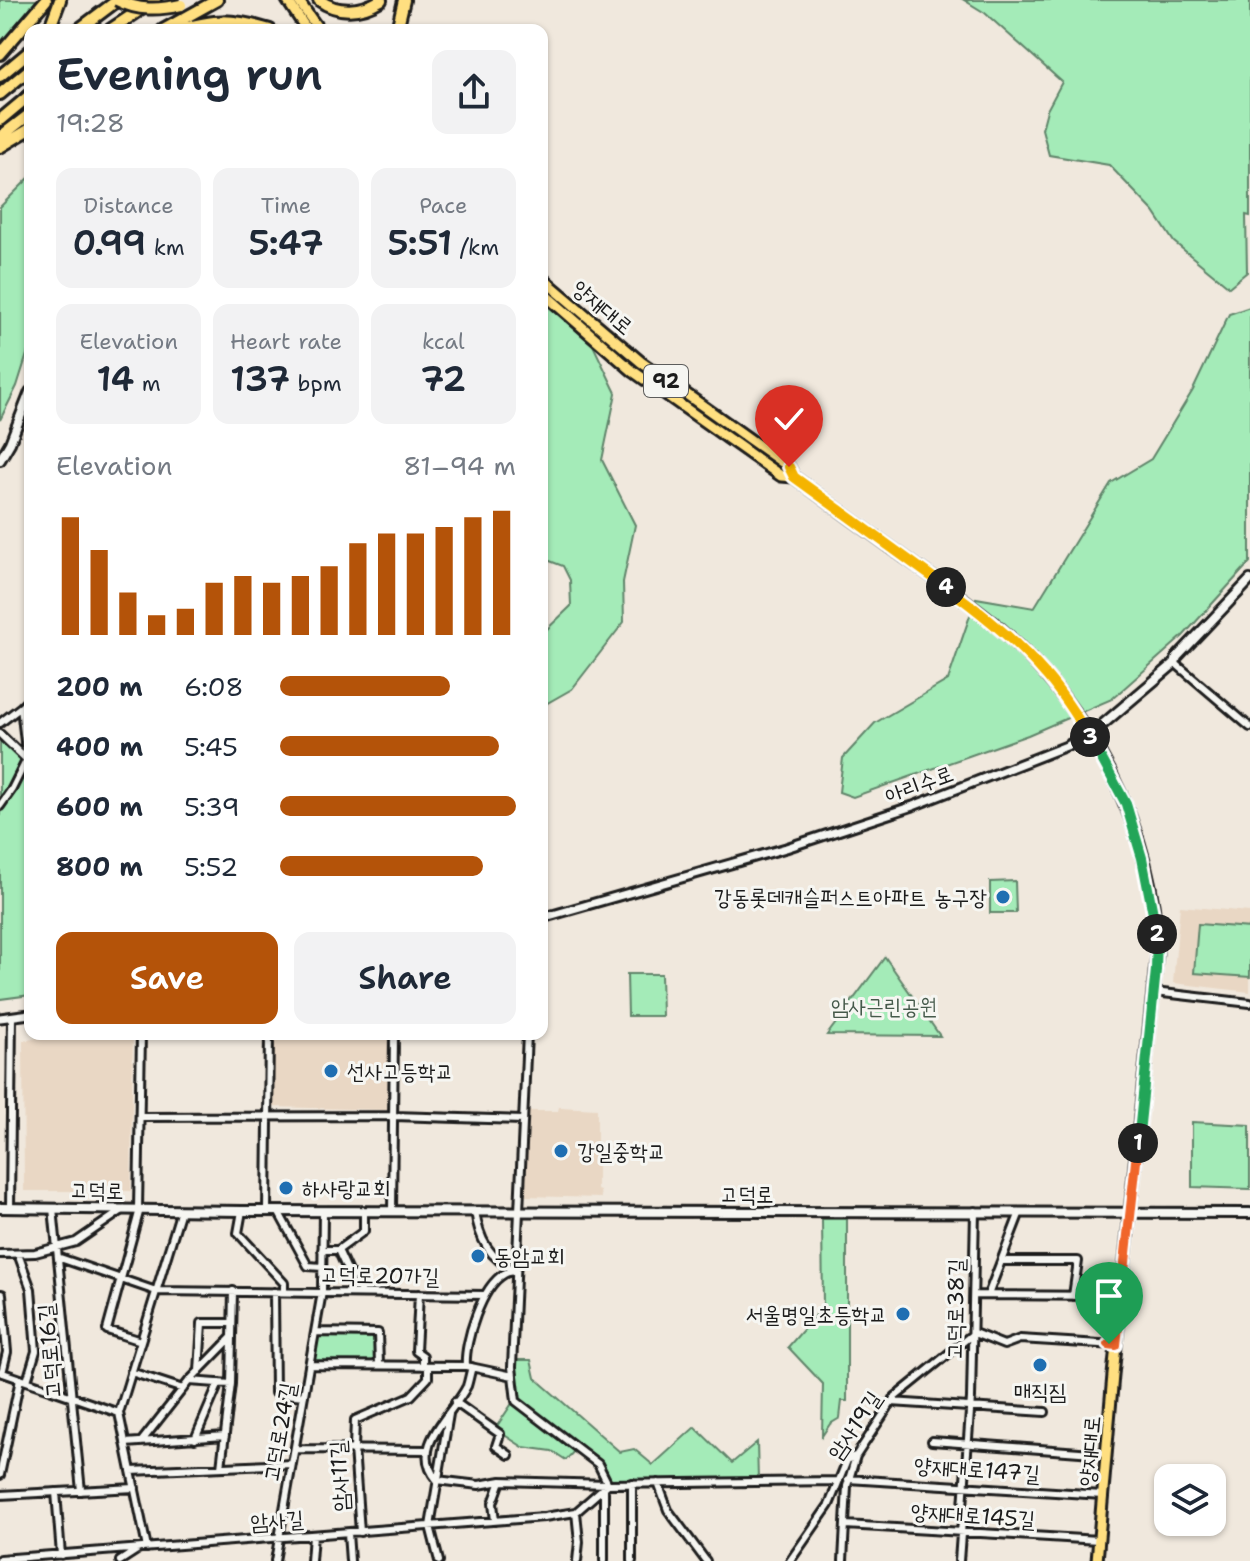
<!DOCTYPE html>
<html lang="en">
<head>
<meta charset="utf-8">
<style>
  body { margin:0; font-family:"Shantell Sans","Poor Story",sans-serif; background:#f2f2f3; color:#1f2937; height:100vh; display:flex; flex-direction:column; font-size:30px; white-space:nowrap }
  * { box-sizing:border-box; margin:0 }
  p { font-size:26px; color:#747a83 }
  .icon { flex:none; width:44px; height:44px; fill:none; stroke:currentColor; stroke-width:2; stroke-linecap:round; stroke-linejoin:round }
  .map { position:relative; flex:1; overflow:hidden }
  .drawer { position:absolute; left:24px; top:24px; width:524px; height:1016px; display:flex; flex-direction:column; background:#fff; border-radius:16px; box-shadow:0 2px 6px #0004 }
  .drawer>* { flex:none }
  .fabs { position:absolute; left:1154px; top:1464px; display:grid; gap:16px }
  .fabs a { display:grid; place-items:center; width:72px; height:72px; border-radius:16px; background:#fff; box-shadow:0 2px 6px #0004; font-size:40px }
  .pin { position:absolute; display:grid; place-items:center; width:68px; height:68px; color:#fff; margin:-82px -34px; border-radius:50% 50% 50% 0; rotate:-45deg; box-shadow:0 0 8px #0007 }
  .pin .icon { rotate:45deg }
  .km { position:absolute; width:40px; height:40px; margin:-20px; border-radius:50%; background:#222; color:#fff; font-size:22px; line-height:40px; text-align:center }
  .round { display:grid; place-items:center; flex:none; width:84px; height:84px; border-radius:16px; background:#f2f2f3 }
  .summary { display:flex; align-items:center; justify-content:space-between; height:136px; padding:0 32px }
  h1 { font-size:44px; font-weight:600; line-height:60px }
  .stats { display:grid; grid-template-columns:repeat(3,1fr); gap:12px; height:136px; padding:8px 32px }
  .stats div { display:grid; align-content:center; border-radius:16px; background:#f2f2f3; text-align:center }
  .stats b { font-size:34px; font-weight:600 }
  .stats small { font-size:22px; font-weight:400 }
  .stats p { font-size:22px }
  .chart { height:224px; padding:16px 32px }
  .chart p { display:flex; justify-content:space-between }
  .chart svg { width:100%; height:144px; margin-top:8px; stroke:#b45309; stroke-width:6 }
  .primary-button { display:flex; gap:16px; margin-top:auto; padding:16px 32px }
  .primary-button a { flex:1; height:92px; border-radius:16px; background:#b45309; color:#fff; font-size:32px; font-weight:600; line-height:92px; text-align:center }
  .primary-button a+a { background:#f2f2f3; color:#1f2937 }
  ul { padding:0 32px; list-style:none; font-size:26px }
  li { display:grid; grid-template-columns:128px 96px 1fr; align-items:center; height:60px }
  li i { height:20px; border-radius:10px; background:#b45309 }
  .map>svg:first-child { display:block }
  .built { fill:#e9d7c4 }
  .green { fill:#a4ebb8; stroke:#60846a; stroke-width:2 }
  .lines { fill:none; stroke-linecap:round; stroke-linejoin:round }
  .minor-casing { stroke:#1c1c1c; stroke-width:12 }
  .tertiary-casing { stroke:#1c1c1c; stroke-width:13 }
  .secondary-casing { stroke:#1c1c1c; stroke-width:14 }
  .primary-casing { stroke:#1c1c1c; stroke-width:15 }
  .trunk-casing { stroke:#1c1c1c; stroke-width:16 }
  .minor { stroke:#f6f6f2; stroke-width:6 }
  .tertiary { stroke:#f6f6f2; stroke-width:7 }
  .secondary { stroke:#f6f6f2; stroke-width:8 }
  .primary { stroke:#ffdf80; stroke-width:9 }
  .trunk { stroke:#ffdf80; stroke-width:10 }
  .trunk-bridge-casing { stroke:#1c1c1c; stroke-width:16; stroke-linecap:butt }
  .trunk-bridge { stroke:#ffdf80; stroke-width:10 }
  .split-1-casing { stroke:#fff; stroke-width:16 }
  .split-2-casing { stroke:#fff; stroke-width:16 }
  .split-3-casing { stroke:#fff; stroke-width:16 }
  .split-4-casing { stroke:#fff; stroke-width:16 }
  .split-5-casing { stroke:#fff; stroke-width:16 }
  .split-1 { stroke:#f0652b; stroke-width:10 }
  .split-2 { stroke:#22a559; stroke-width:10 }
  .split-3 { stroke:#22a559; stroke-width:10 }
  .split-4 { stroke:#f5b400; stroke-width:10 }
  .split-5 { stroke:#f5b400; stroke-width:10 }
  .poi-dot { fill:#1f6fb2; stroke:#f6f6f2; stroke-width:3 }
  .labels { text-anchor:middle; stroke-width:6; stroke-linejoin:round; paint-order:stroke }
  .shield { fill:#f6f6f2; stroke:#5d5d5c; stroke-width:2 }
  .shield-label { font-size:20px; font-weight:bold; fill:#1c1c1c }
  .street-label { font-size:22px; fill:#1c1c1c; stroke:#f6f6f2 }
  .poi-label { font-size:22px; fill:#1c1c1c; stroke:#f6f6f2; text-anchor:start }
  .park-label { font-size:22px; fill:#455a4b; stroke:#f6f6f2 }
</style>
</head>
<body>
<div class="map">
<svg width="1250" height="1561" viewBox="0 0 1250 1561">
  <rect width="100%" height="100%" fill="#f0e8dd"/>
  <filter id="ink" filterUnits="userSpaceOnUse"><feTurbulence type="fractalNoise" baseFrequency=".0125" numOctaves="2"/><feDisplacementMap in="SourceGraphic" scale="16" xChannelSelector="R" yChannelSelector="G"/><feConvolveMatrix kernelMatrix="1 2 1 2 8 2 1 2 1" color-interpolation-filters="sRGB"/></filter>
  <g filter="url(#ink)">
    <path class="built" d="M1180,906L1250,912V992L1173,983Z
      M56,1034H133L131,1191H24L23,1041Z
      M273,1034H390L388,1110L273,1107Z
      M559,1107L597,1109V1190L600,1191L601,1198L526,1196L523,1192L527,1111H558Z"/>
    <path class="green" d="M0,0H37L0,43Z
      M964,0H1250V216L1246,215L1247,272L1229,287L1174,242L1154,212L1109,165L1049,155L1042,129L1047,110L1062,82L985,13Z
      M30,177V345L17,386L0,420V207Z
      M542,300L593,345L616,393L602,460L635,525L623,582L624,622L572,689L542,706V634L571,606L570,580L563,566L542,558Z
      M1250,307V562L1183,636L1112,699L1028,735L853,797L839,792L843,758L875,723L948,680L976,598L1034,608L1111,483L1151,459L1193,390L1229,314Z
      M0,740L30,768V995L0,999Z
      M1015,881L1016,913H990V882Z
      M1198,924L1250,928V977L1194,973Z
      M885,957L940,1036L827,1035Z
      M627,974H661L662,1016H628Z
      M1192,1122L1250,1125V1189L1192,1187Z
      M822,1219H847V1401H842L840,1418L830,1424L822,1436L823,1384L788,1347L823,1307Z
      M317,1335L374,1336V1363L312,1362Z
      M516,1360H531L535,1378L620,1452L634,1449L653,1465L695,1427L732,1463L757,1442L758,1481L608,1484L598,1464L516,1401Z
      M513,1402L576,1449L566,1460L552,1451L523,1447L495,1429Z"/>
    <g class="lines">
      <g class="minor-casing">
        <path id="minor" d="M1175,663L1250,727
          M0,723L21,707
          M0,734L30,763
          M0,806L12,789L27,759L21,707L30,698
          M1154,992L1250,1003
          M527,1034L512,1367L516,1401L598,1464L608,1484
          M140,1117L394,1116L523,1120
          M10,1208L12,1016
          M53,1208L81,1491
          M138,1209L141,1034
          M140,1209L107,1330L141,1341
          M242,1211L238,1233L284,1283V1292
          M267,1211L269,1034
          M278,1211L308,1266L322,1267
          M392,1211L394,1034
          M475,1211C479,1240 489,1258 516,1271
          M322,1250H338L364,1231V1211
          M338,1250L349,1274L360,1278V1293
          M0,1254L35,1253L76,1242L124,1209
          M18,1254L31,1289L36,1351L27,1381
          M60,1258L156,1291L485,1295
          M1001,1261H1078L1073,1296
          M274,1292L275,1393L304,1396
          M0,1294H2L7,1352L2,1373
          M419,1294L416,1351L423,1356V1366
          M974,1295L1122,1296
          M988,1295L1020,1212
          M315,1332L378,1333L379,1365
          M309,1365L466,1366L513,1376
          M466,1366C464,1342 482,1286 504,1274C508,1271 512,1272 516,1271
          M472,1367C470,1373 469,1380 467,1386C453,1415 408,1446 437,1480L479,1485L501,1481L608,1484L838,1481
          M199,1371L202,1323H232
          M0,1372L119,1413
          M131,1372L183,1389
          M189,1381L231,1384
          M455,1402L500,1434L496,1446L509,1455
          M891,1402L1045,1412
          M195,1439L219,1383
          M932,1441L1106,1454
          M141,1442L189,1381L232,1337
          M125,1443L225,1436
          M295,1449L428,1450
          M221,1467L231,1384L233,1291
          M131,1471L292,1464
          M0,1475L20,1379
          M848,1479L1103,1495
          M632,1483V1561
          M658,1483L668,1510L706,1561
          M604,1487V1561
          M56,1492L61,1555
          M0,1495L135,1488
          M576,1512L579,1542L577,1561
          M495,1521L493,1503L501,1481
          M845,1525L1099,1540
          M360,1532L354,1448L355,1420L411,1396L428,1378V1366
          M348,1533L350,1561
          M147,1548L119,1413L181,1210
          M0,1559L544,1517L576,1512L608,1484
          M120,1561L137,1550
          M275,1561L322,1292L323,1211
          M311,1561L313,1535
          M439,1561L430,1526L449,1414
          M790,1561L829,1505L848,1458L856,1456L895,1397L974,1333L1004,1345L1020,1339L1116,1345
          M843,1561L847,1486L856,1456
          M959,1561L971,1398L975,1211"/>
      </g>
      <g class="tertiary-casing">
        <path id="tertiary" d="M542,918L786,848L913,806L1069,745
          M0,1018L30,1014"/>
      </g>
      <g class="secondary-casing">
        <path id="secondary" d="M0,460L10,443L30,392
          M1069,745L1089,736L1175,663L1177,657L1250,580
          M0,1208L242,1211L1250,1213"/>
      </g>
      <g class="primary-casing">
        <path id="primary" d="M287,0L307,30
          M298,0L319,30
          M542,278L641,362L789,467L794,477C835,507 876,537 917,566C943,585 971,603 995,624C1089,706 1155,828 1157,954L1113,1375L1097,1561
          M542,292L634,372L781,476L794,477"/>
      </g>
      <g class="trunk-casing">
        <path id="trunk" d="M319,0C338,14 361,12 381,0
          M49,30L60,0
          M78,30L118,0
          M110,30L155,0
          M163,30L217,0
          M176,30C216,19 230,18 270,30
          M397,30L404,0
          M0,54L46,0
          M0,76L30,51
          M0,94L30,69
          M0,120L30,95
          M0,137L30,114
          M0,147L30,129"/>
      </g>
      <use href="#minor" class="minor"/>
      <use href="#tertiary" class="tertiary"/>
      <use href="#secondary" class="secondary"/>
      <use href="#primary" class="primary"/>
      <use href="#trunk" class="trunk"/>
      <g class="trunk-bridge-casing">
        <path id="trunk-bridge" d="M117,0C138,11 159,10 181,5"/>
      </g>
      <use href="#trunk-bridge" class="trunk-bridge"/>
    </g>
  </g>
  <g class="lines" filter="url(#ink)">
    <g class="split-1-casing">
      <path id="split-1" d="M1109,1344L1116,1345L1138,1143"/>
    </g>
    <g class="split-2-casing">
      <path id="split-2" d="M1138,1143L1156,970L1157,934"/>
    </g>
    <g class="split-3-casing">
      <path id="split-3" d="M1090,737L1126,804L1142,858L1157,934"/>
    </g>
    <g class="split-4-casing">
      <path id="split-4" d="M946,587C982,613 1017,641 1046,675C1063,694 1076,717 1090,737"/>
    </g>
    <g class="split-5-casing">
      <path id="split-5" d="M789,467L794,477L946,587"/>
    </g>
    <use href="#split-1" class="split-1"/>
    <use href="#split-2" class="split-2"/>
    <use href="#split-3" class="split-3"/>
    <use href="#split-4" class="split-4"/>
    <use href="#split-5" class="split-5"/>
  </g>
  <g class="poi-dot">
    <circle cx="1003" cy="897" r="8"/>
    <circle cx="331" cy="1071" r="8"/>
    <circle cx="561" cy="1151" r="8"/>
    <circle cx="286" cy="1188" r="8"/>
    <circle cx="478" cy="1256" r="8"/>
    <circle cx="903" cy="1314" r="8"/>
    <circle cx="1040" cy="1365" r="8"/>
  </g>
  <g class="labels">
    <rect class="shield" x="644" y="365" width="44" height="32" rx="6"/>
    <g class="shield-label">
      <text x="666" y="388">92</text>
    </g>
    <g class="street-label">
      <text transform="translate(603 307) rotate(40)" y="8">양재대로</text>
      <text transform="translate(919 784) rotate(-20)" y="8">아리수로</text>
      <text transform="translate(97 1190) rotate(1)" y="8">고덕로</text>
      <text x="747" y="1202">고덕로</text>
      <text transform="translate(380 1275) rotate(1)" y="8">고덕로20가길</text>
      <text transform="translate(955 1309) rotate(-89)" y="8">고덕로38길</text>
      <text transform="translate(49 1351) rotate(-95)" y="8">고덕로16길</text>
      <text transform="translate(854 1425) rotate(-56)" y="8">암사19길</text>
      <text transform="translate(279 1432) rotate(-80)" y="8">고덕로24길</text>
      <text transform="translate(1089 1451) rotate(-85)" y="8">양재대로</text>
      <text transform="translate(977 1469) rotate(4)" y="8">양재대로147길</text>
      <text transform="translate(339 1476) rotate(-93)" y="8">암사11길</text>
      <text transform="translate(973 1515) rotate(4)" y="8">양재대로145길</text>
      <text transform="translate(277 1520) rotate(-4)" y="8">암사길</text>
    </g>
    <g class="poi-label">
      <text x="987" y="905" text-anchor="end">강동롯데캐슬퍼스트아파트 농구장</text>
      <text x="347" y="1079">선사고등학교</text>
      <text x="577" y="1159">강일중학교</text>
      <text x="302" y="1196">하사랑교회</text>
      <text x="494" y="1264">동암교회</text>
      <text x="887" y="1322" text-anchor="end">서울명일초등학교</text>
      <text x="1040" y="1399" text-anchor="middle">매직짐</text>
    </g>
    <g class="park-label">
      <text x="884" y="1014">암사근린공원</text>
    </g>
  </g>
</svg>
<div class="fabs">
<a><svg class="icon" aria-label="layers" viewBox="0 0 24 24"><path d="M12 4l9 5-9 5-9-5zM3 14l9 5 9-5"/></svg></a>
</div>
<div class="pin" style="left:1109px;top:1344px;background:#1e9e55"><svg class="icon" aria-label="arrive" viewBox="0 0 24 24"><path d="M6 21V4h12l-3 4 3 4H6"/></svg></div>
<div class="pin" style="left:789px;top:467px;background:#d93025"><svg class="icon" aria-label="check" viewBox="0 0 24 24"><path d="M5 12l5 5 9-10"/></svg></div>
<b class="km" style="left:1138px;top:1143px">1</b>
<b class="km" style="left:1157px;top:934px">2</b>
<b class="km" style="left:1090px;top:737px">3</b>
<b class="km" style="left:946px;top:587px">4</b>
<section class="drawer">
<div class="summary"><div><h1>Evening run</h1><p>19:28</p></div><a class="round"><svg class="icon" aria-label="share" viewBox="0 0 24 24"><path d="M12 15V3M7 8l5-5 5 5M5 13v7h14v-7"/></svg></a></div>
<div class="stats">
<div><p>Distance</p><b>0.99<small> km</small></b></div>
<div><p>Time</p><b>5:47</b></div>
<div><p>Pace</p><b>5:51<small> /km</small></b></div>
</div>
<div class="stats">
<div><p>Elevation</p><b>14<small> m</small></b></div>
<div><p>Heart rate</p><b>137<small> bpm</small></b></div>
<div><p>kcal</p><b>72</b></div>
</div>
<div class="chart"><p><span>Elevation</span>81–94 m</p>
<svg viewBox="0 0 160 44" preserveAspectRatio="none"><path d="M5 44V8M15 44V18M25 44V31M35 44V38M45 44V36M55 44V28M65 44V26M75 44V28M85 44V26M95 44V23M105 44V16M115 44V13M125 44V13M135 44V11M145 44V8M155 44V6"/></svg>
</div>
<ul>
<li><b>200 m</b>6:08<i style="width:72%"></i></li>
<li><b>400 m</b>5:45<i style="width:93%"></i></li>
<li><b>600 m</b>5:39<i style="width:100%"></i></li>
<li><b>800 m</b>5:52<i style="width:86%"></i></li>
</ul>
<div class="primary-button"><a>Save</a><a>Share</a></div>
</section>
</div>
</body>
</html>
